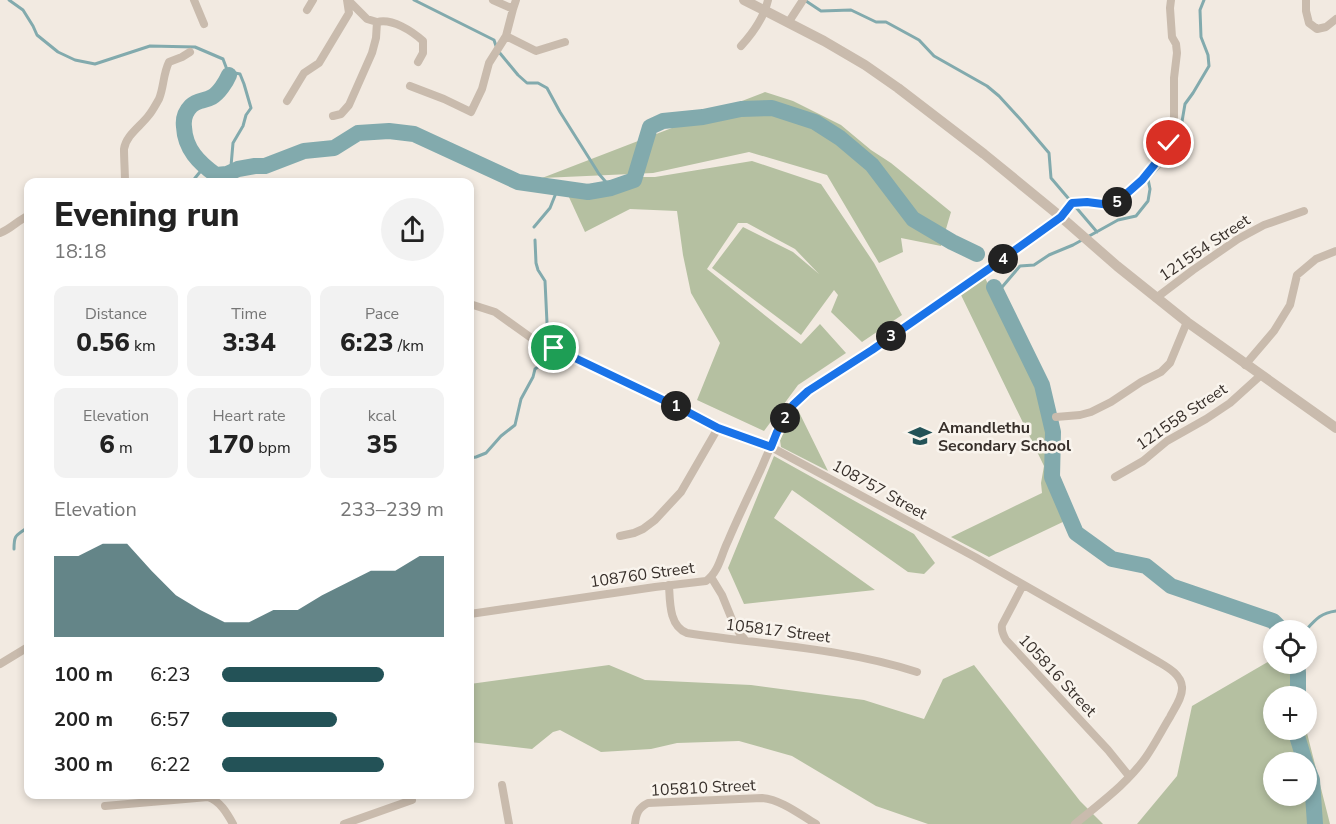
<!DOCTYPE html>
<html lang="en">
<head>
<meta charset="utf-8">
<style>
  body { margin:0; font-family:"Nunito Sans",sans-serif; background:#f2f2f2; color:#222; height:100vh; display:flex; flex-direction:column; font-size:22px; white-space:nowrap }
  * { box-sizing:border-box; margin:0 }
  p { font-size:20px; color:#767676 }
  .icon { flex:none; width:33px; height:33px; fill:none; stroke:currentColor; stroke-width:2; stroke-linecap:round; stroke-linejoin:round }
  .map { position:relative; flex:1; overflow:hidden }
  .drawer { position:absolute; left:24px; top:178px; width:450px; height:621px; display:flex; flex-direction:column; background:#fff; border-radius:12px; box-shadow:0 3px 9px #0003 }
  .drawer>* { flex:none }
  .fabs { position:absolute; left:1263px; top:620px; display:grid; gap:12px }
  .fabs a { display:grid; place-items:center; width:54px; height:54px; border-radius:50%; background:#fff; box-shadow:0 3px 9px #0003; font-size:30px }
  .pin { position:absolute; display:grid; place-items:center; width:51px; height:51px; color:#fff; margin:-26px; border:3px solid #fff; border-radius:50%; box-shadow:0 2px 6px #0007 }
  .km { position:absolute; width:30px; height:30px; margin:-15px; border-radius:50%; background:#222; color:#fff; font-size:16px; line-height:30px; text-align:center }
  .round { display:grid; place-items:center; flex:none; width:63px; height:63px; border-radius:32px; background:#f2f2f2 }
  .headline { display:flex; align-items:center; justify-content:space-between; height:102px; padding:0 30px }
  h1 { font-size:33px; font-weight:800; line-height:45px }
  .metrics { display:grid; grid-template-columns:repeat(3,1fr); gap:9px; height:102px; padding:6px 30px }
  .metrics div { display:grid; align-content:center; border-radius:12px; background:#f2f2f2; text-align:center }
  .metrics b { font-size:26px; font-weight:800 }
  .metrics small { font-size:16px; font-weight:400 }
  .metrics p { font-size:16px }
  .chart { height:168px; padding:12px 30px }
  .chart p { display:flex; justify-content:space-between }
  .chart svg { width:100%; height:108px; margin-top:6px; fill:#235257; opacity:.7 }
  ul { padding:0 30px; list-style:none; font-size:20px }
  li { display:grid; grid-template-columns:96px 72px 1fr; align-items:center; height:45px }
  li i { height:15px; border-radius:8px; background:#235257 }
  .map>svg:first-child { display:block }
  .green { fill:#b5c0a1; fill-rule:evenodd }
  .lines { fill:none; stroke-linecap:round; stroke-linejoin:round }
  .stream { stroke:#82aaad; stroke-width:3 }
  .river { stroke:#82aaad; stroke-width:16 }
  .minor { stroke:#c9bbad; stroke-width:8 }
  .tertiary { stroke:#c9bbad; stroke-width:10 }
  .route-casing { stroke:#fff; stroke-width:12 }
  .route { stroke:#1a73e8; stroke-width:8 }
  .labels { text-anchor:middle; stroke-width:5; stroke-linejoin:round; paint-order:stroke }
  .street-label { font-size:16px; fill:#38302b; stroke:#f9f4ed }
  .poi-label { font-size:16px; font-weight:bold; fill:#38302b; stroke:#f9f4ed; text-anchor:start }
</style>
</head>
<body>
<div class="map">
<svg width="1336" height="824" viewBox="0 0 1336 824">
  <rect width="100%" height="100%" fill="#f2eae1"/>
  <path class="green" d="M765,92L793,101L841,125L871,150L891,163L951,212L941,246L901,238L903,252L879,263L827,175L749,152L653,173L542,178Z
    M752,161L821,184L874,263L902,315L862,342L831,312L838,295L834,290L801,335L712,268L743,227L793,252L819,274L795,249L747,223H738L707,269L801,344L820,324L846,353L798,385L764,431L697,400L720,343L691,293L683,255L677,211L630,209L585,232L568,195L595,196L636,184L641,177H655Z
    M985,278L1040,387L1050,432L1049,477L1067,520L989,557L951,537L1042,493L1041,483L1044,466L961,295Z
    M797,408L828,471L781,447L780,440Z
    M774,456L914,534L935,563L924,574L908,572L792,490L774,518L875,590L744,604L728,568Z
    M1273,659L1274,663H1305L1306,696H1274V729H1306L1307,713V733L1330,824H1137L1177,776L1192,706ZM1274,762H1306V795H1274Z
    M609,665L645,680L751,685L864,700L924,719L943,679L974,665L1080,801L1103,824H928L876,806L792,756L739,741L677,743L651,749L601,752L560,730L553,732L532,749L470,742V684Z"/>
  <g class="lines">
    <path class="stream" d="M9,0L23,10L33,26L37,35L58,52L75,60L95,64L150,46L195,47L223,59L229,75L235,73L240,74L244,84L251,108L246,115L243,126L233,143L231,166L238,169
      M414,0L494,40L496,46
      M806,1L821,11L851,10L876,22H886L919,40L934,56L987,86L999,96L1021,120L1049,153L1051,178L1097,232
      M499,52L518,75L527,83H538L547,88L560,112L589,158L599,174L611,188
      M191,183L204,167
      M534,227L550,208L558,188
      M535,240L536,263L538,270L545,281L547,323L545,337
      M997,293L1020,266L1034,265L1049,255L1073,245L1118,220L1136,216L1148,201L1150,189L1148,179L1176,148L1179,139L1185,104L1193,93L1209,66L1208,55L1201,37L1200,10L1204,0
      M470,458L476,457L486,453L501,436L515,425L521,399L533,377L535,369L542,364L546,356
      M14,549C14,533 17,536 28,527
      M1306,630C1316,619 1321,613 1336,611"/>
    <path class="river" d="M229,75C226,82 219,93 212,97C205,101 197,100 191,106C185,112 183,119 184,127C185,149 199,163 216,175L227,174L238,169L255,166H265L304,151L334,148L358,133L389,131L414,134L518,182L588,192L611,188L634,180L650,127L663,121L703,117L741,109L772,108L815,122L840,138L872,165L913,219L952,242L977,254
      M994,287L1042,385L1053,432L1052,477L1076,533L1112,559L1146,566L1171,586L1273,621L1282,630
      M1297,663L1298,673V696
      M1297,729V736L1305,762
      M1306,765L1312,780L1315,824"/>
    <path class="minor" d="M194,0L204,24
      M348,0L367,19L377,22
      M493,0L513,9
      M1306,0V11L1309,23L1317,29L1326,27L1336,19
      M307,10L313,0
      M788,23L803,0
      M506,36L536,51L565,42
      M741,46C753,33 764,17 768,0
      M410,86L444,99L471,112L482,89L489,63L506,36L513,9L516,0
      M287,101L304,73L319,63L349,13L347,0
      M333,116L341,114L349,105L372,53L376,38L377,22C392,18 412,31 423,41V53L418,62
      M125,183C125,172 124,159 124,149C126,135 141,126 149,115C153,110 156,104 159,99C164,87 163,74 169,62L182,57L190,52
      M0,233C11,229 18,220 28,216
      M1156,298L1193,270L1238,239L1264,225L1304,211
      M470,304L495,312L530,337L684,410L718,428L771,447L975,557L1157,661C1167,667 1181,674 1182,687C1183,697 1174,709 1170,717C1162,730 1155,744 1146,757C1127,784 1100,803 1075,824
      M1245,365L1274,331L1290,305L1297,275L1316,259L1336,251
      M1056,417L1080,415L1091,412L1111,402L1141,382L1161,372L1170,363L1187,322
      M1115,477L1143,461L1167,441L1206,419L1230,403L1261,375
      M620,536L634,533L643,529L655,520L681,492L718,428
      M711,577L722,595L735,627L745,640
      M669,585C670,602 669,626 687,633C765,645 843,648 917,672
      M1023,585L1002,625C1001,631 1003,635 1006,640L1108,750L1129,776
      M470,614L655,587L706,581C719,572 721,555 728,541C738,517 750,493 761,469C773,441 784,411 808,391L872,349L993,266L1061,217L1072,203L1087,202L1110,205L1116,203L1142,180L1159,159L1164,148L1169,143L1172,135L1174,124V78L1177,53L1176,44L1172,37L1170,8L1171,0
      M0,664L28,647
      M502,785L509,824
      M105,806L208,797C220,801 227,813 233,824
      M344,824L412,800
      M635,824C636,814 638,808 648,803L762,798C782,800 799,814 816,824"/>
    <path class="tertiary" d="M744,0L824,41L865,65L898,88L984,154L1061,217L1117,266L1187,322L1336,428"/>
  </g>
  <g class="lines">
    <g class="route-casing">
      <path id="route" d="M554,348L684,410L718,428L771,447L777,432L793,405L808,391L872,350L993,266L1061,217L1072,203L1087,202L1110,205L1116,203L1142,180L1159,159L1164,148L1169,143"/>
    </g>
    <use href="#route" class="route"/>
  </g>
  <defs>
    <g id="school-bare" transform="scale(1.8)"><path d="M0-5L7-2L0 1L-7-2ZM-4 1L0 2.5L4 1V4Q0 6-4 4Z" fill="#235257" stroke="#f9f4ed" stroke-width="2.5" paint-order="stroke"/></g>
  </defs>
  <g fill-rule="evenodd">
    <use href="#school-bare" x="920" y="436"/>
  </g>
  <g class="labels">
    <g class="street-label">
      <text transform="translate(1204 247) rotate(-34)" y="6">121554 Street</text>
      <text transform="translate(1181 416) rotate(-34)" y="6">121558 Street</text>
      <text transform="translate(880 489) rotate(29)" y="6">108757 Street</text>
      <text transform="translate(642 574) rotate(-8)" y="6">108760 Street</text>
      <text transform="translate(778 630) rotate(7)" y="6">105817 Street</text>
      <text transform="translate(1058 675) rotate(47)" y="6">105816 Street</text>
      <text transform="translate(703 787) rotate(-3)" y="6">105810 Street</text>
    </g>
    <g class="poi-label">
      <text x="938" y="433">Amandlethu<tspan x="938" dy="18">Secondary School</tspan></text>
    </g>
  </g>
</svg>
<div class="fabs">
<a><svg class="icon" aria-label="locate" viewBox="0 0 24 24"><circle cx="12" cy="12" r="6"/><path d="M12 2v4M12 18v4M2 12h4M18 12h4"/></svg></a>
<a>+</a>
<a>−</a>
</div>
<div class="pin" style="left:554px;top:348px;background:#1e9e55"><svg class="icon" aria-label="arrive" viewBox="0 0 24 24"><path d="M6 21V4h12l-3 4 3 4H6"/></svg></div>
<div class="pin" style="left:1169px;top:143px;background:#d93025"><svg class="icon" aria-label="check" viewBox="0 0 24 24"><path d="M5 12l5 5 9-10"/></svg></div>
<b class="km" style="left:676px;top:406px">1</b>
<b class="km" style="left:785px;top:418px">2</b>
<b class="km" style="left:891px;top:336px">3</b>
<b class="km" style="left:1003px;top:259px">4</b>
<b class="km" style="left:1117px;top:202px">5</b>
<section class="drawer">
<div class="headline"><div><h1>Evening run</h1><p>18:18</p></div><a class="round"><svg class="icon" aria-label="share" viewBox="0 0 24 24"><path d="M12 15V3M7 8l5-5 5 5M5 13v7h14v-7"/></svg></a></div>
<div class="metrics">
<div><p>Distance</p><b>0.56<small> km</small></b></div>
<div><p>Time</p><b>3:34</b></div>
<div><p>Pace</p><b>6:23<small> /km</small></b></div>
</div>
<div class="metrics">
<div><p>Elevation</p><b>6<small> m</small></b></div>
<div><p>Heart rate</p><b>170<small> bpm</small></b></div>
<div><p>kcal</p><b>35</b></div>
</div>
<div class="chart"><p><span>Elevation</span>233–239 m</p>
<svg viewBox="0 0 160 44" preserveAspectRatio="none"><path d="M0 44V11L10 11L20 6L30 6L40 17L50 27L60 33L70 38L80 38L90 33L100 33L110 27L120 22L130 17L140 17L150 11L160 11V44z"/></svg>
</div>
<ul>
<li><b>100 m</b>6:23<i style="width:73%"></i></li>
<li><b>200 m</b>6:57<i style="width:52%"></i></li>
<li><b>300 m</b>6:22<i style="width:73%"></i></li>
</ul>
</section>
</div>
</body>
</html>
